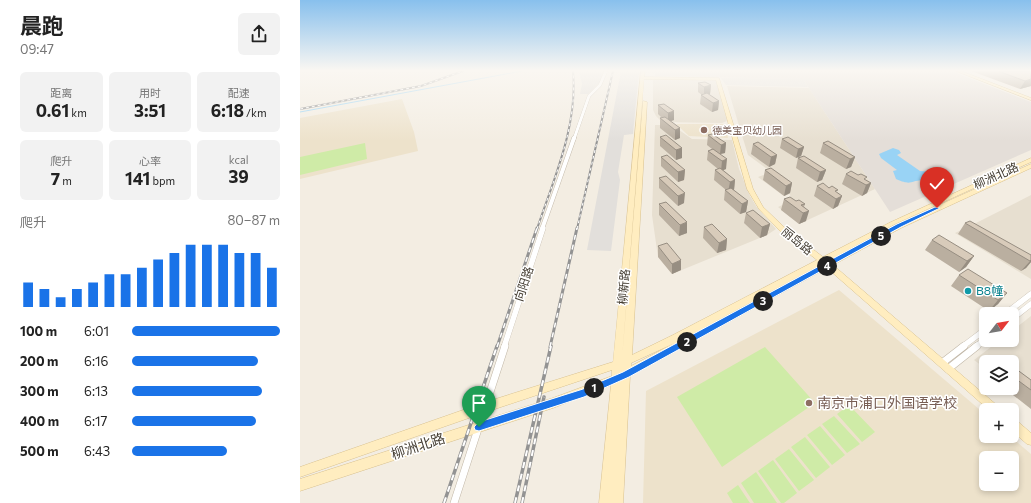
<!DOCTYPE html>
<html lang="zh">
<head>
<meta charset="utf-8">
<style>
  body { margin:0; font-family:Commissioner,"Noto Sans SC",sans-serif; background:#f2f2f2; color:#222; height:100vh; display:flex; flex-direction:column; font-size:15px; white-space:nowrap }
  * { box-sizing:border-box; margin:0 }
  p { font-size:13px; color:#767676 }
  .icon { flex:none; width:22px; height:22px; fill:none; stroke:currentColor; stroke-width:2; stroke-linecap:round; stroke-linejoin:round }
  .map { position:relative; flex:1; overflow:hidden }
  .drawer { display:flex; flex-direction:column; background:#fff; width:300px }
  .drawer>* { flex:none }
  .needle { width:26px; rotate:59deg }
  .tools { position:absolute; left:679px; top:307px; display:grid; gap:8px }
  .tools a { display:grid; place-items:center; width:40px; height:40px; border-radius:6px; background:#fff; box-shadow:0 2px 6px #0003; font-size:20px }
  .pin { position:absolute; display:grid; place-items:center; width:34px; height:34px; color:#fff; margin:-41px -17px; border-radius:50% 50% 50% 0; rotate:-45deg; box-shadow:0 0 4px #0007 }
  .pin .icon { rotate:45deg }
  .km { position:absolute; width:20px; height:20px; margin:-10px; border-radius:50%; background:#222; color:#fff; font-size:11px; line-height:20px; text-align:center }
  .round { display:grid; place-items:center; flex:none; width:42px; height:42px; border-radius:6px; background:#f2f2f2 }
  .headline { display:flex; align-items:center; justify-content:space-between; height:68px; padding:0 20px }
  h1 { font-size:22px; font-weight:700; line-height:30px }
  .figures { display:grid; grid-template-columns:repeat(3,1fr); gap:6px; height:68px; padding:4px 20px }
  .figures div { display:grid; align-content:center; border-radius:6px; background:#f2f2f2; text-align:center }
  .figures b { font-size:17px; font-weight:700 }
  .figures small { font-size:11px; font-weight:400 }
  .figures p { font-size:11px }
  .chart { height:112px; padding:8px 20px }
  .chart p { display:flex; justify-content:space-between }
  .chart svg { width:100%; height:72px; margin-top:4px; stroke:#1a73e8; stroke-width:6 }
  ul { padding:0 20px; list-style:none; font-size:13px }
  li { display:grid; grid-template-columns:64px 48px 1fr; align-items:center; height:30px }
  li i { height:10px; border-radius:5px; background:#1a73e8 }
  main { display:flex; flex:1; min-height:0 }
  .map>svg:first-child { display:block }
  .residential { fill:#e7dfd0 }
  .industrial { fill:#e4ded8 }
  .education { fill:#ede2cb; fill-rule:evenodd }
  .green { fill:#cfeba7 }
  .parking { fill:#e2dfdb }
  .water { fill:#99d3f5 }
  .lines { fill:none; stroke-linecap:round; stroke-linejoin:round }
  .stream { stroke:#99d3f5; stroke-width:1 }
  .street-far3-casing { stroke:#c1b7a7; stroke-width:3.5 }
  .street-far2-casing { stroke:#c1b7a7; stroke-width:5 }
  .street-far1-casing { stroke:#c1b7a7; stroke-width:6 }
  .street-casing { stroke:#c1b7a7; stroke-width:8 }
  .secondary-casing { stroke:#d9c290; stroke-width:1 }
  .street-far3 { stroke:#fff; stroke-width:3 }
  .street-far2 { stroke:#fff; stroke-width:4 }
  .street-far1 { stroke:#fff; stroke-width:5.5 }
  .street { stroke:#fff; stroke-width:7 }
  .secondary { fill:#ffedc0; fill-rule:evenodd }
  .rail-far2-casing { stroke:#939393; stroke-width:2 }
  .rail-far1-casing { stroke:#939393; stroke-width:3 }
  .rail-casing { stroke:#939393; stroke-width:3.5 }
  .rail-far2 { stroke:#fff; stroke-width:1; stroke-dasharray:3; stroke-linecap:butt }
  .rail-far1 { stroke:#fff; stroke-width:1.5; stroke-dasharray:5; stroke-linecap:butt }
  .rail { stroke:#fff; stroke-width:2; stroke-dasharray:6; stroke-linecap:butt }
  .wall { fill:#baafa0 }
  .shaded-wall { fill:#978e82 }
  .building { fill:#d8cbba; stroke:#978e82 }
  .route { fill:#1a73e8; stroke:#fff }
  .education-dot { fill:#8d6e63; stroke:#fff; stroke-width:1.5 }
  .culture-dot { fill:#0f9aa8; stroke:#fff; stroke-width:1.5 }
  .labels { text-anchor:middle; stroke-width:3; stroke-linejoin:round; paint-order:stroke }
  .far-education-label { font-size:10px; fill:#785e54; stroke:#fff; text-anchor:start }
  .street-label { font-size:12px; fill:#443d32; stroke:#fff }
  .culture-label { font-size:12px; fill:#0d838f; stroke:#fff; text-anchor:start }
  .near-education-label { font-size:14px; fill:#785e54; stroke:#fff; text-anchor:start }
  .near-street-label { font-size:14px; fill:#443d32; stroke:#fff }
</style>
</head>
<body>
<main>
<section class="drawer">
<div class="headline"><div><h1>晨跑</h1><p>09:47</p></div><a class="round"><svg class="icon" aria-label="share" viewBox="0 0 24 24"><path d="M12 15V3M7 8l5-5 5 5M5 13v7h14v-7"/></svg></a></div>
<div class="figures">
<div><p>距离</p><b>0.61<small> km</small></b></div>
<div><p>用时</p><b>3:51</b></div>
<div><p>配速</p><b>6:18<small> /km</small></b></div>
</div>
<div class="figures">
<div><p>爬升</p><b>7<small> m</small></b></div>
<div><p>心率</p><b>141<small> bpm</small></b></div>
<div><p>kcal</p><b>39</b></div>
</div>
<div class="chart"><p><span>爬升</span>80–87 m</p>
<svg viewBox="0 0 160 44" preserveAspectRatio="none"><path d="M5 44V29M15 44V33M25 44V38M35 44V33M45 44V29M55 44V24M65 44V24M75 44V20M85 44V15M95 44V11M105 44V6M115 44V6M125 44V6M135 44V11M145 44V11M155 44V20"/></svg>
</div>
<ul>
<li><b>100 m</b>6:01<i style="width:100%"></i></li>
<li><b>200 m</b>6:16<i style="width:85%"></i></li>
<li><b>300 m</b>6:13<i style="width:88%"></i></li>
<li><b>400 m</b>6:17<i style="width:84%"></i></li>
<li><b>500 m</b>6:43<i style="width:64%"></i></li>
</ul>
</section>
<div class="map">
<svg width="731" height="503" viewBox="0 0 731 503">
  <rect width="100%" height="100%" fill="#f3ede2"/>
  <path class="residential" d="M366,79L416,81L427,121L422,123L362,122L356,116L353,110V80Z
    M427,86L509,88L575,189L499,224L478,207L491,201L490,194L484,196L458,177L471,172L448,155Z
    M355,125H372L392,139L432,140L439,169L450,196L456,206L476,229L467,235L372,274L358,257L352,215Z
    M731,195V279L655,233L680,221Z
    M731,316V399L712,384V362H686V369L674,360L700,340H712V331Z"/>
  <path class="industrial" d="M355,71H651L731,102V150L590,212L503,79L355,76Z"/>
  <path class="education" d="M102,99L114,132L118,151L0,179V118Z
    M376,124H425L428,138L389,136Z
    M539,290L686,415V436H710L731,454V503H343L346,391ZM686,458H712V484H686Z"/>
  <path class="green" d="M65,143L67,159L0,175V157Z
    M465,347L515,403L422,467L377,397Z
    M549,405L575,432L562,442L537,414Z
    M534,416L560,444L547,453L522,424Z
    M520,426L545,455L532,465L507,435Z
    M505,437L530,467L516,478L491,447Z
    M489,449L514,480L499,491L475,459Z
    M473,460L497,493L484,503H481L458,471Z
    M456,472L477,503H454L441,483Z
    M438,485L450,503H433L427,493Z"/>
  <path class="parking" d="M279,71H304L300,82L288,94H280L282,84Z
    M321,71H339L333,134L324,135L318,172L320,180L311,251L287,250Z
    M421,78L503,79L508,87L426,85Z"/>
  <path class="water" d="M593,148L599,150L601,153L597,155L620,171L635,172L638,178C632,180 630,180 623,180C609,181 612,186 596,179L593,171L597,170L581,158L579,154Z"/>
  <g class="lines">
    <path class="stream" d="M0,112L222,71"/>
    <g class="street-far3-casing">
      <path id="street-far3" d="M274,139L289,96L300,85L306,71"/>
    </g>
    <g class="street-far2-casing">
      <path id="street-far2" d="M242,229L274,138"/>
    </g>
    <g class="street-far1-casing">
      <path id="street-far1" d="M705,314L731,294
        M712,319L731,304
        M204,347L243,228
        M662,347L686,329
        M675,347L686,339"/>
    </g>
    <g class="street-casing">
      <path id="street" d="M642,363L664,346
        M648,369L677,346
        M154,503L205,346"/>
    </g>
    <g class="secondary-casing">
      <path id="secondary" d="M341,71H345L344,77L419,78L453,189L463,207L485,228L523,257L591,222L731,158V162L595,224L528,261L597,224L731,164V168L601,228L533,265L699,407L701,410H689L527,268L330,376L323,503H311L321,381L311,503H299L311,385L253,408L0,491V479L253,398L312,376V370L186,412L0,477V467L186,402L313,362ZM344,79L416,80L447,189L459,209L481,232L517,260L373,335L332,355L347,102L343,101L322,359ZM522,264L523,265L331,366V363L379,341Z
        M656,71H661L731,98V100Z
        M712,419L716,420L731,433V445L727,444L712,431Z"/>
    </g>
    <use href="#street-far3" class="street-far3"/>
    <use href="#street-far2" class="street-far2"/>
    <use href="#street-far1" class="street-far1"/>
    <use href="#street" class="street"/>
    <use href="#secondary" class="secondary"/>
    <g class="rail-far2-casing">
      <path id="rail-far2" d="M0,109L121,86L163,71
        M237,229C254,178 278,126 273,71
        M277,229L313,71"/>
    </g>
    <g class="rail-far1-casing">
      <path id="rail-far1" d="M197,347L237,228
        M250,347L277,228"/>
    </g>
    <g class="rail-casing">
      <path id="rail" d="M144,503L197,346
        M215,503L251,346
        M222,503L244,397"/>
    </g>
    <use href="#rail-far2" class="rail-far2"/>
    <use href="#rail-far1" class="rail-far1"/>
    <use href="#rail" class="rail"/>
  </g>
  <path class="wall" d="M671,71H731V86L720,89Z
    M398,83L411,85L410,94H408L419,101L418,110L412,112L400,104L401,95H402L398,92Z
    M364,104L374,120L371,121L380,138L375,140L360,128V118H362L358,114V105Z
    M408,135L426,143L425,153L420,154L426,169L423,170L435,180L434,190H433L448,201L446,212L440,214L424,200L425,190H426L414,180L415,170L418,169L407,160L408,151L412,149L407,145Z
    M360,137L382,148V158L376,160L360,146Z
    M482,139L504,147L501,156L496,158L480,148Z
    M523,143L555,157L551,167L546,169L520,153Z
    M453,144L477,155L475,164L469,167L451,154Z
    M361,157L385,170L384,180L378,182L361,166Z
    M498,158L526,170L522,180L517,182L496,168Z
    M465,170L492,183L490,193L484,196L463,180Z
    M546,174L566,180L571,183L567,193L562,196L542,184Z
    M366,176L384,203L378,206L359,188V178Z
    M517,186L537,193L542,196L538,206L533,209L514,196Z
    M484,199L496,201L505,204L504,207L506,221L499,224L481,210Z
    M366,202L387,233L379,236L359,215V204Z
    M446,213L470,224L467,235L460,238L444,223Z
    M665,223L731,255V262L726,268L721,271L658,234Z
    M404,227L427,239L426,250L417,253L403,238Z
    M632,240L674,256L666,267L659,272L625,250Z
    M358,246L381,270L372,274L358,257Z
    M659,275L707,293L698,304L689,311L651,286Z
    M712,366L731,380V409L704,388H712Z
    M686,369V374L683,372Z"/>
  <path class="shaded-wall" d="M731,79V86L720,89L725,81Z
    M411,85L410,94L404,95V87Z
    M419,101L418,110L412,112L413,103Z
    M374,111V120L368,122V113Z
    M380,128V138L375,140V130Z
    M426,143L425,153L420,154L421,145Z
    M504,147L501,156L496,158L498,149Z
    M382,148V158L376,160V150Z
    M477,155L475,164L469,167L471,157Z
    M555,157L551,167L546,169L550,159Z
    M427,159L426,169L421,171L422,161Z
    M385,170L384,180L378,182V172Z
    M526,170L522,180L517,182L520,172Z
    M435,180L434,190L428,192L430,182Z
    M492,183L490,193L484,196L486,186Z
    M571,183L567,193L562,196L566,185Z
    M385,193L384,203L378,206V196Z
    M542,196L538,206L533,209L536,199Z
    M448,201L446,212L440,214L442,204Z
    M509,211L506,221L499,224L503,213Z
    M387,222V233L379,236L380,225Z
    M470,224L467,235L460,238L462,227Z
    M427,239L426,250L417,253L419,243Z
    M674,256L666,267L659,272L667,261Z
    M381,260V270L372,274V264Z
    M731,260V262L726,268L721,271Z
    M707,293L698,304L689,311L698,300Z"/>
  <path class="building" d="M698,71H731V79L725,81Z
    M405,82L411,85L404,87L398,83Z
    M407,93L419,101L413,103L401,95Z
    M364,104L374,111L368,113L358,105Z
    M365,117L380,128L375,130L360,118Z
    M412,134L426,143L421,145L408,135Z
    M366,135L382,148L376,150L360,137Z
    M488,137L504,147L498,149L482,139Z
    M528,141L555,157L550,159L523,143Z
    M458,142L477,155L471,157L453,144Z
    M413,149L427,159L422,161L408,151Z
    M367,155L385,170L378,172L361,157Z
    M504,156L526,170L520,172L498,158Z
    M420,168L435,180L430,182L415,170Z
    M471,168L492,183L486,186L465,170Z
    M551,171L558,175L561,174L567,177L564,179L571,183L566,185L546,174Z
    M366,176L385,193L378,196L359,178Z
    M523,183L529,188L532,186L538,190L535,191L542,196L536,199L517,186Z
    M431,188L448,201L442,204L425,190Z
    M490,197L496,201L499,200L505,204L501,205L509,211L503,213L484,199Z
    M366,202L387,222L380,225L359,204Z
    M453,210L470,224L462,227L446,213Z
    M670,221L731,255V260L730,261L665,223Z
    M412,224L427,239L419,243L404,227Z
    M639,235L674,256L667,261L632,240Z
    M367,243L381,260L372,264L358,246Z
    M668,269L707,293L698,300L659,275Z
    M700,357L707,362H694Z
    M712,366L731,380V390L712,376Z"/>
  <linearGradient id="sky" x2="0" y2="1"><stop stop-color="#88c0ed"/><stop offset="0.5" stop-color="#faf7f2"/><stop offset="1" stop-color="#faf7f2" stop-opacity="0"/></linearGradient>
  <rect width="731" height="141" fill="url(#sky)"/>
  <path class="route" d="M635,207L640,208L601,227L329,377L284,397L179,431L175,430L174,427L179,422L283,389L323,372L597,224Z"/>
  <g class="education-dot">
    <circle cx="404" cy="130" r="4"/>
    <circle cx="509" cy="403" r="4"/>
  </g>
  <circle class="culture-dot" cx="668" cy="291" r="4"/>
  <g class="labels">
    <g class="far-education-label">
      <text x="412" y="134">德美宝贝幼儿园</text>
    </g>
    <g class="street-label">
      <text transform="translate(696 176) rotate(-24)" y="4">柳洲北路</text>
      <text transform="translate(497 241) rotate(39)" y="4">丽岛路</text>
      <text transform="translate(224 284) rotate(-72)" y="4">向阳路</text>
      <text transform="translate(324 287) rotate(-85)" y="4">柳新路</text>
    </g>
    <g class="culture-label">
      <text x="676" y="295">B8幢</text>
    </g>
    <g class="near-education-label">
      <text x="517" y="408">南京市浦口外国语学校</text>
    </g>
    <g class="near-street-label">
      <text transform="translate(118 446) rotate(-18)" y="5">柳洲北路</text>
    </g>
  </g>
</svg>
<div class="tools">
<a><svg class="needle" viewBox="-14 -14 28 28"><path d="M0-13l5 13h-10z" fill="#e53935"/><path d="M0 13l5-13h-10z" fill="#767676"/></svg></a>
<a><svg class="icon" aria-label="layers" viewBox="0 0 24 24"><path d="M12 4l9 5-9 5-9-5zM3 14l9 5 9-5"/></svg></a>
<a>+</a>
<a>−</a>
</div>
<div class="pin" style="left:179px;top:427px;background:#1e9e55"><svg class="icon" aria-label="arrive" viewBox="0 0 24 24"><path d="M6 21V4h12l-3 4 3 4H6"/></svg></div>
<div class="pin" style="left:637px;top:208px;background:#d93025"><svg class="icon" aria-label="check" viewBox="0 0 24 24"><path d="M5 12l5 5 9-10"/></svg></div>
<b class="km" style="left:294px;top:388px">1</b>
<b class="km" style="left:387px;top:342px">2</b>
<b class="km" style="left:463px;top:301px">3</b>
<b class="km" style="left:527px;top:266px">4</b>
<b class="km" style="left:581px;top:236px">5</b>
</div>
</main>
</body>
</html>
